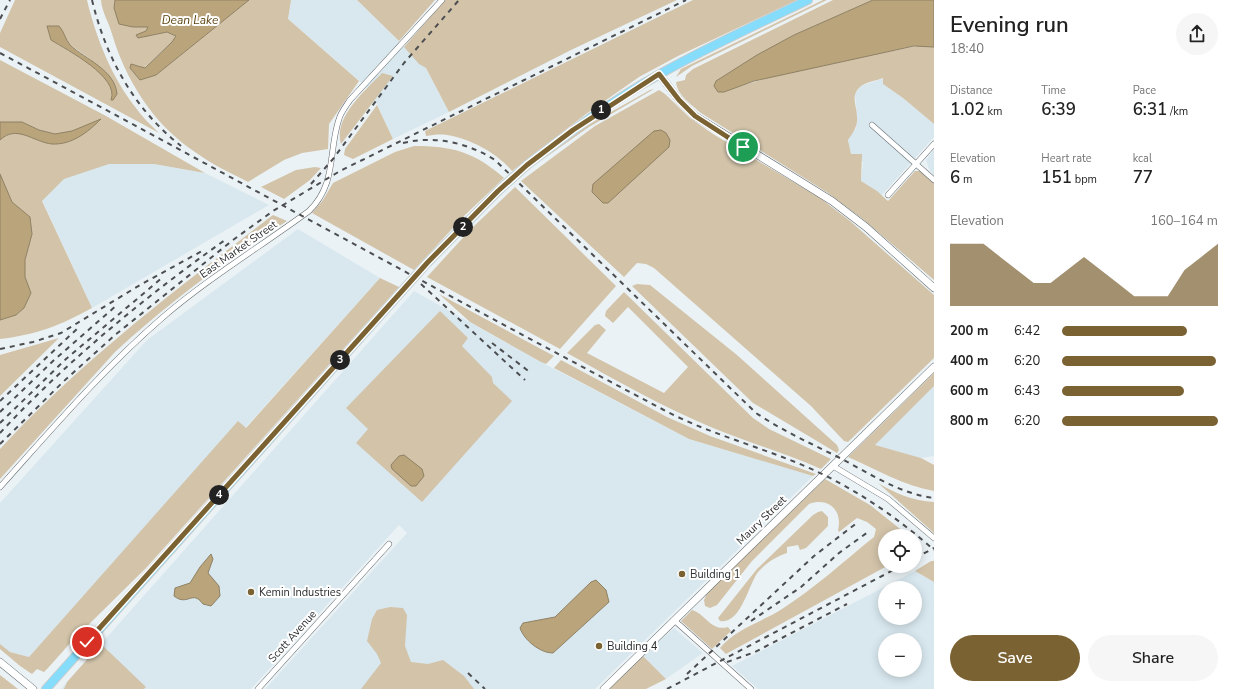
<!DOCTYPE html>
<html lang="en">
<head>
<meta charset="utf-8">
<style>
  body { margin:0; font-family:"Nunito Sans",sans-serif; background:#f6f6f6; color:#222; height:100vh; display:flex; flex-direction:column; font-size:15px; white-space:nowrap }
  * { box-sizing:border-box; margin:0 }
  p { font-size:13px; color:#767676 }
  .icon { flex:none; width:22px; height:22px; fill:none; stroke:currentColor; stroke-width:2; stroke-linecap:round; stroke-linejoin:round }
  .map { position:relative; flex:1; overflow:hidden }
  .panel { display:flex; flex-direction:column; background:#fff; width:300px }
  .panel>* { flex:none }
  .controls { position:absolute; left:878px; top:529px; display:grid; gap:8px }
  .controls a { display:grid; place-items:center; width:44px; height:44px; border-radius:50%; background:#fff; box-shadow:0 2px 10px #0003; font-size:20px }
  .pin { position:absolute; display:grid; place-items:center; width:34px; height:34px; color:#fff; margin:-17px; border:2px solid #fff; border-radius:50%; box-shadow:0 1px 4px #0007 }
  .km { position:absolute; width:20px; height:20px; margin:-10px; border-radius:50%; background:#222; color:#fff; font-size:11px; line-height:20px; text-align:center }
  .round { display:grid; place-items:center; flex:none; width:42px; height:42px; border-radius:21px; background:#f6f6f6 }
  .head { display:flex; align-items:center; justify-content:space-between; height:68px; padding:0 16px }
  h1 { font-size:22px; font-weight:600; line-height:30px }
  .stats { display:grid; grid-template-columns:repeat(3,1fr); gap:6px; height:68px; padding:4px 16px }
  .stats div { display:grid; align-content:center }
  .stats b { font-size:17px; font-weight:600 }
  .stats small { font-size:11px; font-weight:400 }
  .stats p { font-size:11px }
  .chart { height:112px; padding:8px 16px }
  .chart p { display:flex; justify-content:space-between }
  .chart svg { width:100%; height:72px; margin-top:4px; fill:#7b6233; opacity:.7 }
  .button { display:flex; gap:8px; margin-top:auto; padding:8px 16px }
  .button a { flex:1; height:46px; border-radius:24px; background:#7b6233; color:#fff; font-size:16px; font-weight:600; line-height:46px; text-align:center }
  .button a+a { background:#f6f6f6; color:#222 }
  ul { padding:0 16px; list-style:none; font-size:13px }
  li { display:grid; grid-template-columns:64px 48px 1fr; align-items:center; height:30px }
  li i { height:10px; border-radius:5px; background:#7b6233 }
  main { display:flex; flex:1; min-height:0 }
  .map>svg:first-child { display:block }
  .built { fill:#d9e8ef; fill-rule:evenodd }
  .green { fill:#d2c3a9; fill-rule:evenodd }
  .water { fill:#baa47b; stroke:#8f8164 }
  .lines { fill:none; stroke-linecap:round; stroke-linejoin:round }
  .street-casing { stroke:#63696c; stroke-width:6 }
  .secondary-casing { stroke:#63696c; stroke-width:8 }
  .primary-casing { stroke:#cccdcd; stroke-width:10 }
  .street { stroke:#fff; stroke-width:5 }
  .secondary { stroke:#fff; stroke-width:7 }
  .primary { stroke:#85dcfb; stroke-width:8 }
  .rail { stroke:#4c4e51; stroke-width:2; stroke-dasharray:5 5; stroke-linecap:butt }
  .primary-bridge-casing { stroke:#cccdcd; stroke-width:10; stroke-linecap:butt }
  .primary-bridge { stroke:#85dcfb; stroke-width:8 }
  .route-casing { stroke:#fff; stroke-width:8 }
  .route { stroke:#7b6233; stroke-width:5 }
  .poi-dot { fill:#7b6233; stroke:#fff; stroke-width:1.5 }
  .labels { text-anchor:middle; stroke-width:4; stroke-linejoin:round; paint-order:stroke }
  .street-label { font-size:11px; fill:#2c2e30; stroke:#fff }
  .poi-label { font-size:11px; fill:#2c2e30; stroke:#fff; text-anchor:start }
  .water-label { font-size:12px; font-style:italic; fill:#5e4614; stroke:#fff }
</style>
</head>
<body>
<main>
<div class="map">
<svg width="934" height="689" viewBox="0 0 934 689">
  <rect width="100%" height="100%" fill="#ebf2f5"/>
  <path class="built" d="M291,0H357L426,68L449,112L393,139L371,91L288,19Z
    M884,78L883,84L903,98L934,124V137L881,196L861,181L863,162L851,154L848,140L856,128L857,117L855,93L861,86Z
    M934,149V176L929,169L926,160Z
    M108,164H154L205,173L269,205L92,308L42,200L64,179Z
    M298,229L380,278L245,428L238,422L29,657L10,652L0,644V503L147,340Z
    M414,291L541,362L689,439L813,476L595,689H265L407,533L399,525L251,689H61Z
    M934,386V456L921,458L874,445Z
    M915,571L934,582V689H758L732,666ZM885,588H915V618H885ZM885,640H915V670H885Z
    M674,628L703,653L666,679L643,656Z"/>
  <path class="green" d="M15,0H87C96,38 112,78 136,108C142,117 151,125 159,133L0,47V33ZM47,26H53L66,38L69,44L90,59L116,87L113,95C110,71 70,52 51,40Z
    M101,0H115L114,8L133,27H148L146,31L137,35H153L167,32L176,36L172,42L144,68L137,65L130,68L140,80L156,75L249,0H291L288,19L359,81L329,124L328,149L302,153L284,160L248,182C231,173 211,164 195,152C154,125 126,81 112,34C109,22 102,13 101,0Z
    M357,0H435L399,41Z
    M445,0H677L571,50L449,112L426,68L419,64L404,47Z
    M693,0H797L678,56L639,77L586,114L512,171C497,153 471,139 447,135C441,134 432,135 426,136L425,131Z
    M823,0H827L692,66L676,77L681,69Z
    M833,0H873L794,35L757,55L716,81L724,92C778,72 836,62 892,51C906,49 920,43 934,47V124L903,98L883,84V78C876,81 865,82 860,87C850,96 857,106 857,117C858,126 853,133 848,140L851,154H862L861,181L877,191L888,201L915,171H920L934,183V280L864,220L828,193L701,113C692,105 677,95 676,82L685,80L686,75L693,69Z
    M0,60L106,116L205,173L154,164H109L64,179L42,201L92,308C61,325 36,335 0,339V320L16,315L24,308L31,293L25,277V260L32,234L30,217L12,202L0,174V140C18,124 32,141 52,143C71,146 87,132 100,120L72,131L55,134L39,130L22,122H0Z
    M382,73L393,76L341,144C333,117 366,90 382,73Z
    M654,89L589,127L539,162L588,125L650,90Z
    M659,90L665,94L690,118L713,134L820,198L850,221L934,295V358L848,442L844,441L811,406L654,268L646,264L637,263L624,277L521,181L595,126Z
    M377,105L393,139L353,159L344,155L345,149Z
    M414,146C452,146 475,152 504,178L465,215L414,270L312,213L323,200L333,183L395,152Z
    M315,167L321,168L310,180L284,199L261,187L296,170Z
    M515,187L616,286L560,349L427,277L471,229Z
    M273,215L287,221C226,260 168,303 115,352L0,479V449C82,360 178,288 273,215Z
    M380,278L399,287L146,568L72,641L48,668L44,672L37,669L32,674L20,666L0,649V644L10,652L29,657L238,421L246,428Z
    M637,284L650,285L737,355L837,445L839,450L837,453L753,403L632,286Z
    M624,292L753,418L769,429L831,459L821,469C786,453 749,443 713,428C663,407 615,380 567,353L595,325L599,324L606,330L587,353L664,393L688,367L628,307L613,323L605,316L606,311Z
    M439,294L554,356L546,364L541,362L470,322Z
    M440,311L468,338L462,346L492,377L493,383L512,401L422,502L356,443L368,429L346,408Z
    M59,338L0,396V355Z
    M561,360L667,417L710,436L816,474L813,476L689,439L554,368Z
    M934,373V386L875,445L921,458L934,465V491C904,486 876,469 848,457Z
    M825,479L870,505L909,536H885V566H887L726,654L720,648C735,629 762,622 782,609C815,588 844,561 874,537L876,529L867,522L857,518L839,532L838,530C843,510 828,497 809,504L752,561L717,605L710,608L705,606L704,600L707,593Z
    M878,483C895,493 913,501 934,502V533Z
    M822,511L828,517V526L806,548L800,550L798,545L787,547V553C775,557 766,563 758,572C749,583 741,625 720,621L718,618L757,569L813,515L818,512Z
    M931,561H934V582L915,571Z
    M390,607L403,608L407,615L405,646L411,662L428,664L443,660L464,676L474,689H361L381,663L377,654L367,641L372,619L377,610Z
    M692,610C706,614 711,632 728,627L731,631L712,649L681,621Z
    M101,644L146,687L144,689H64L67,682Z
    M643,656L666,679L646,689H609Z
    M0,675L18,689H0Z"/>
  <path class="water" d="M115,0H249L156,75L140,80L130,68L131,64L145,68L172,42L176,36L167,32L138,38L136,35L146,31L148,27H133L119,24L114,8Z
    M873,0H934V47L914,46L754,81L724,92H718L714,86L716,81L757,55L794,35Z
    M47,26H59C64,31 65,39 70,45C85,59 115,70 117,94L113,100H111C120,77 67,50 51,40Z
    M101,119C88,132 72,145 52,144C33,142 17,124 0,140V122H22L39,130L55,134L72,131Z
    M661,130L666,133L670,140L669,147L608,203H603L592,192L593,184L654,131Z
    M0,174L12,202L30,217L32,234L25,260V277L31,293L24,308L16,315L0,320Z
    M404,455L422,469L424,476L416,486H411L392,469L391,465L399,456Z
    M211,554L213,559L208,573L219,586L220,596L211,606L203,604C192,589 188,607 174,596L175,588L190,583L200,567Z
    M596,580L606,590L609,602L553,653C540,653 524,640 520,628L523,623L555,617L591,582Z"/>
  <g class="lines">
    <g class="street-casing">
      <path id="street" d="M872,125L934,180
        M888,195L934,144
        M833,466L888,499L934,538
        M0,487C52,429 103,369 162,318C207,279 260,247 309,211C337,184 328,152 339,119C341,112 346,106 350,100L442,0
        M674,620L751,689
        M258,689L389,544"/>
    </g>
    <g class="secondary-casing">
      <path id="secondary" d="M659,74L679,100L695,116L832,201L866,227L934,288
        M0,662L33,689
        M604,689L934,367"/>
    </g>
    <g class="primary-casing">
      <path id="primary" d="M527,165C570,132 613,100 660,74C708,47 758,24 808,0
        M428,262L498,191
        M46,689L402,291"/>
    </g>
    <use href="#street" class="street"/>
    <use href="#secondary" class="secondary"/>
    <use href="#primary" class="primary"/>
    <path class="rail" d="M92,0C106,58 134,109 181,146
      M0,19L10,0
      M0,53C221,171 440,292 662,409C703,431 747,443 790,460C844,481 891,512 934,550
      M403,143C435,135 468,143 495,160L756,413C783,431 812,444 842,459C870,474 901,494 934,498
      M311,184L333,159L404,63L459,0
      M421,284L525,380
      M492,343L531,373
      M0,349L33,342L61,333L140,285L202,251
      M0,401L78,328
      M0,412L53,361L117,305
      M0,423L66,359L163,277
      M0,433C67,361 145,297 225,240
      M0,444L64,381L115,335L233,240L273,211L340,171L686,0
      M915,558L934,548
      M751,621L801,587L839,553L868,532
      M727,662L755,652L847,604
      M468,673L485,689
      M687,674L814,556L858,522
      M667,689L901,566"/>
    <g class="primary-bridge-casing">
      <path id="primary-bridge" d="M498,191L527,165
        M402,291L428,262"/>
    </g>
    <use href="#primary-bridge" class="primary-bridge"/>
  </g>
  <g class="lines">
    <g class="route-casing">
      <path id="route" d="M87,642L428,262L498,191L527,165L573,130L659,74L679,100L695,116L743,147"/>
    </g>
    <use href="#route" class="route"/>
  </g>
  <g class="poi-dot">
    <circle cx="682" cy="574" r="4"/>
    <circle cx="251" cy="592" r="4"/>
    <circle cx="599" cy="646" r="4"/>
  </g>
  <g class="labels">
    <g class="street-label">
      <text transform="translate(238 249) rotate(-35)" y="4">East Market Street</text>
      <text transform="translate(761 520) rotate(-44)" y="4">Maury Street</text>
      <text transform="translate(292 636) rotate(-48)" y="4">Scott Avenue</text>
    </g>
    <g class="poi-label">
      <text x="690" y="578">Building 1</text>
      <text x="259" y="596">Kemin Industries</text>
      <text x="607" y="650">Building 4</text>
    </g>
    <g class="water-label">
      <text x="190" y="24">Dean Lake</text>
    </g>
  </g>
</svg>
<div class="controls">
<a><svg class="icon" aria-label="locate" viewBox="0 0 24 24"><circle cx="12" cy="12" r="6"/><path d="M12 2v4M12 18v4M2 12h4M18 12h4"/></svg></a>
<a>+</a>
<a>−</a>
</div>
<div class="pin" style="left:743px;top:147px;background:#1e9e55"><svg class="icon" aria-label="arrive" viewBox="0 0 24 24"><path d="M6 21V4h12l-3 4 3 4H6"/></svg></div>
<div class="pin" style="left:87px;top:642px;background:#d93025"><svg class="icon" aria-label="check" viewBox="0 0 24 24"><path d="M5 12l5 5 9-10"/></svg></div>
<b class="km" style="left:601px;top:110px">1</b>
<b class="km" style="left:463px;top:227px">2</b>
<b class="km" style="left:340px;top:360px">3</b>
<b class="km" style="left:219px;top:495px">4</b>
</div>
<section class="panel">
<div class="head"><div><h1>Evening run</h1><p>18:40</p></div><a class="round"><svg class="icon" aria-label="share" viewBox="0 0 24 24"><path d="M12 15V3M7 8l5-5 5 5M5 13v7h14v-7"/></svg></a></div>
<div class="stats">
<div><p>Distance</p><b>1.02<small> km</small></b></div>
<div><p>Time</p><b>6:39</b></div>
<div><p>Pace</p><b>6:31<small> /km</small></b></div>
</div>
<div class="stats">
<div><p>Elevation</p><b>6<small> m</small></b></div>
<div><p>Heart rate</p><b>151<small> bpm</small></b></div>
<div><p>kcal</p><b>77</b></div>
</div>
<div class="chart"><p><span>Elevation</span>160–164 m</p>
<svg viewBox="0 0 160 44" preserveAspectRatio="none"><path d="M0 44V6L10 6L20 6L30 14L40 22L50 30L60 30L70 22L80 14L90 22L100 30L110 38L120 38L130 38L140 22L150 14L160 6V44z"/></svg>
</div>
<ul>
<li><b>200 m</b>6:42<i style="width:80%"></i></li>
<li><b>400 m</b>6:20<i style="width:99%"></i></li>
<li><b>600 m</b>6:43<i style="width:78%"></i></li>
<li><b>800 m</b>6:20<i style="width:100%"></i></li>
</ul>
<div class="button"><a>Save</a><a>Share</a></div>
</section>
</main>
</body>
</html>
